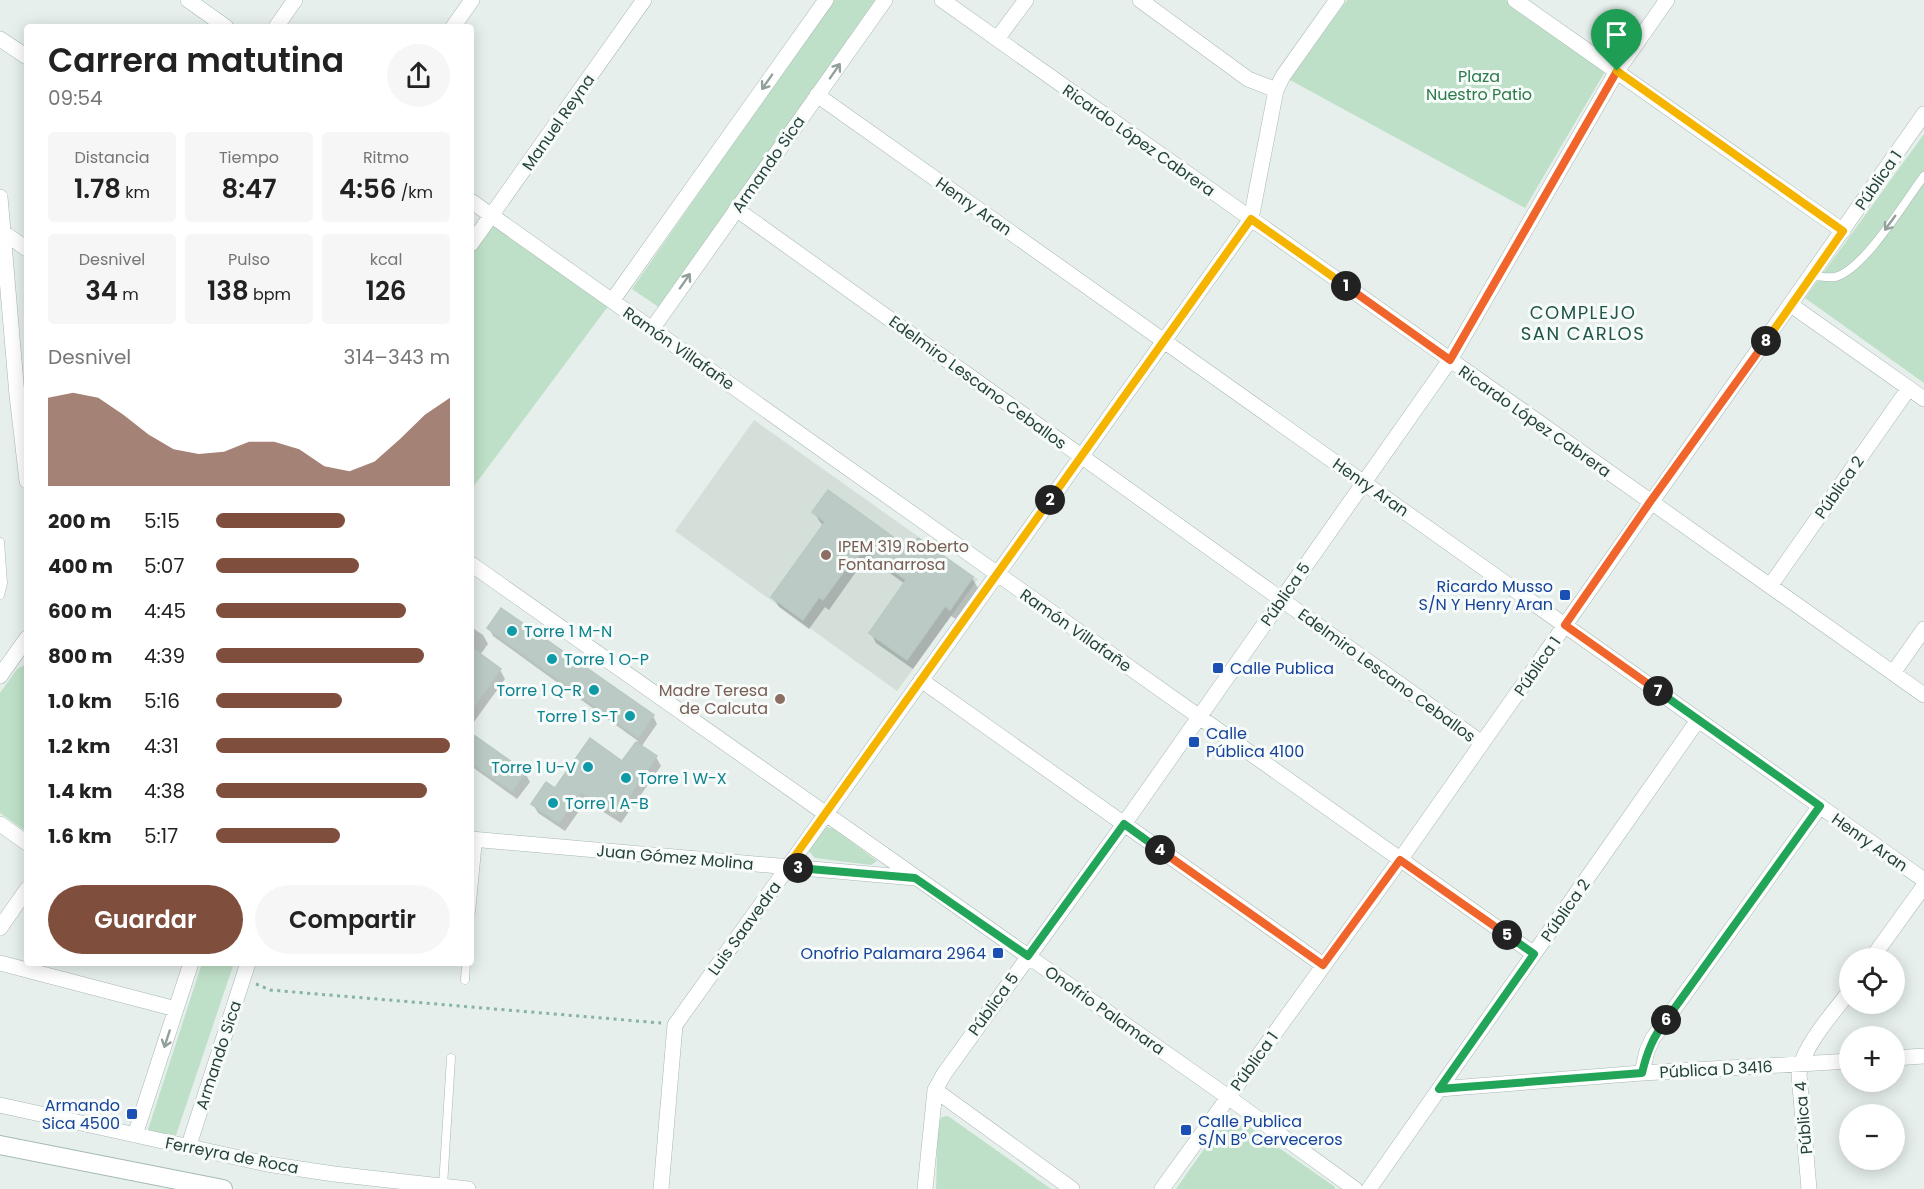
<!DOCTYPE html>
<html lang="es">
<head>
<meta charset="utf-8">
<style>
  body { margin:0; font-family:Poppins,sans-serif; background:#f6f6f6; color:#222; height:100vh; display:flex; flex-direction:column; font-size:22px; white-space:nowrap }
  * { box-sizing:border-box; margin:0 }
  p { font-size:20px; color:#767676 }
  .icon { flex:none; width:33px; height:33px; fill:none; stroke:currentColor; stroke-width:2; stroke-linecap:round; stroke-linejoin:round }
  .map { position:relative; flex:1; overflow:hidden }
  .panel { position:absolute; left:24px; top:24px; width:450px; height:942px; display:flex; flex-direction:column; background:#fff; border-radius:6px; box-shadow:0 3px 15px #0003 }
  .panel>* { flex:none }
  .controls { position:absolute; left:1839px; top:948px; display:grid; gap:12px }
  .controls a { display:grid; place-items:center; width:66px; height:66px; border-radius:50%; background:#fff; box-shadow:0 3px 15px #0003; font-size:30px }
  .pin { position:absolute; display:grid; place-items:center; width:51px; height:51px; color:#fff; margin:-62px -26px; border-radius:50% 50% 50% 0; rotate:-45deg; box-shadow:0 0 6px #0007 }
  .pin .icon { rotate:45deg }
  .km { position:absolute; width:30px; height:30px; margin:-15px; border-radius:50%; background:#222; color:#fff; font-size:16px; line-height:30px; text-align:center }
  .round { display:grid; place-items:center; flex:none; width:63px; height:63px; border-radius:32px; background:#f6f6f6 }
  .overview { display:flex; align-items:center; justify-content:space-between; height:102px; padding:0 24px }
  h1 { font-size:33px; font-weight:600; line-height:45px }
  .metrics { display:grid; grid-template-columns:repeat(3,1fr); gap:9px; height:102px; padding:6px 24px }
  .metrics div { display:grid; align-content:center; border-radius:6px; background:#f6f6f6; text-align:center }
  .metrics b { font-size:26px; font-weight:600 }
  .metrics small { font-size:16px; font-weight:400 }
  .metrics p { font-size:16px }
  .chart { height:168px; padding:12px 24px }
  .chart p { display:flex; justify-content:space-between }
  .chart svg { width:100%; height:108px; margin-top:6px; fill:#804e3d; opacity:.7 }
  .primary-button { display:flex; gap:12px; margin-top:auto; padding:12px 24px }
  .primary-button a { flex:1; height:69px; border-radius:36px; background:#804e3d; color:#fff; font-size:24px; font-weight:600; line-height:69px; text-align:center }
  .primary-button a+a { background:#f6f6f6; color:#222 }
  ul { padding:0 24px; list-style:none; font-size:20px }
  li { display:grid; grid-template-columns:96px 72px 1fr; align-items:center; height:45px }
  li i { height:15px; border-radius:8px; background:#804e3d }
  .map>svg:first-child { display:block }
  .built { fill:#d4dfda }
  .green { fill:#bfe0c8 }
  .shadow { fill:#0003 }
  .building { fill:#bbcac4; stroke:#b8c9c2; stroke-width:1.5 }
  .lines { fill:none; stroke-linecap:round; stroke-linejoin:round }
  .lane-casing { stroke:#a8b8b2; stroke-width:9 }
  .street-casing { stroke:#a8b8b2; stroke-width:16 }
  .secondary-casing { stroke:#a4bbb3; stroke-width:20 }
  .path { stroke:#86b3a5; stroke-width:3; stroke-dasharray:3 4.5; stroke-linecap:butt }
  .lane { stroke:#fff; stroke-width:8 }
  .street { stroke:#fff; stroke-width:15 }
  .secondary { stroke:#fff; stroke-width:18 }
  .oneway { stroke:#92a09c }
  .split-1-casing { stroke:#fff; stroke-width:12 }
  .split-2-casing { stroke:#fff; stroke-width:12 }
  .split-3-casing { stroke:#fff; stroke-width:12 }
  .split-4-casing { stroke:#fff; stroke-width:12 }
  .split-5-casing { stroke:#fff; stroke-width:12 }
  .split-6-casing { stroke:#fff; stroke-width:12 }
  .split-7-casing { stroke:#fff; stroke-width:12 }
  .split-8-casing { stroke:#fff; stroke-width:12 }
  .split-9-casing { stroke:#fff; stroke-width:12 }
  .split-1 { stroke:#f0652b; stroke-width:8 }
  .split-2 { stroke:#f5b400; stroke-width:8 }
  .split-3 { stroke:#f5b400; stroke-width:8 }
  .split-4 { stroke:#22a559; stroke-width:8 }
  .split-5 { stroke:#f0652b; stroke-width:8 }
  .split-6 { stroke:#22a559; stroke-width:8 }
  .split-7 { stroke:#22a559; stroke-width:8 }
  .split-8 { stroke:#f0652b; stroke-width:8 }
  .split-9 { stroke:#f5b400; stroke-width:8 }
  .education-dot { fill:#8d6e63; stroke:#f7fbf9; stroke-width:2 }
  .transit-dot { fill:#1a4fb4; stroke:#f7fbf9; stroke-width:2 }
  .culture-dot { fill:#0f9aa8; stroke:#f7fbf9; stroke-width:2 }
  .labels { text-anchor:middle; stroke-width:6; stroke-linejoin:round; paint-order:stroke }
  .park-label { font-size:16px; fill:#2d7a4b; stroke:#f7fbf9 }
  .street-label { font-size:16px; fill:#24423a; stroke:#f7fbf9 }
  .education-label { font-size:16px; fill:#785e54; stroke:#f7fbf9; text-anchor:start }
  .transit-label { font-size:16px; fill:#164399; stroke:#f7fbf9; text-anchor:end }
  .culture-label { font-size:16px; fill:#0d838f; stroke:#f7fbf9; text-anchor:start }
  .neighbourhood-label { font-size:18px; letter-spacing:1.5px; fill:#1f5548; stroke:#f7fbf9 }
</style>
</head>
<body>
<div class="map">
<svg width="1924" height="1189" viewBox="0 0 1924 1189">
  <rect width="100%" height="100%" fill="#e6efeb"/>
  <path class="built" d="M754,420L978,579L897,691L675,531Z"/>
  <path class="green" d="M833,0H875L660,308L632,289Z
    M1347,0H1506L1606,70L1525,208L1290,80Z
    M1924,134V383L1805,298Z
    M492,215L612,301L471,490V244Z
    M25,665L27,668V832L0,813V693L17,669Z
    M826,827L834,829L877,861L871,865L815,858L808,850L819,831Z
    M202,963H234L173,1144L145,1139Z
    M1231,1114L1335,1187V1189H1176L1228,1115Z
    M948,1116L1051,1189H936L938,1123L942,1117Z"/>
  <path class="shadow" d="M814,512L911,551L972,578L978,588L956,619L951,616L913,669L876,643L871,633L905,584L869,558L860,571L858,569L829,610L825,607L809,629L779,607L773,597L824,526L820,522Z
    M471,627L483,635L488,644L480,655L500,670L505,679L471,726Z
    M489,628L653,716L657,724L641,747L656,757L661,766L621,823L586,801L565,831L538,813L533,804L623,763L638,741L493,636Z
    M471,731L475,738L525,773L530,782L517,799L471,766Z"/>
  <path class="building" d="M828,490L910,549L918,538L973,577L950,610L945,606L907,660L869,633L906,580L863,549L854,562L852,560L823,600L819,597L803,620L771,597L825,522L812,512Z
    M501,608L654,715L638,738L487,628Z
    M471,647L501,669L471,711Z
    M471,733L526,772L512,791L471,763Z
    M590,738L622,761L636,742L657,756L616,815L581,792L559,823L531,804L546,782L555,788Z"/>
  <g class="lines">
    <g class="lane-casing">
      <path id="lane" d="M1811,276C1818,276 1828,278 1835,277C1864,270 1906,200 1924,176
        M0,542L3,583L0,595
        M471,912L478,840
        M465,980L466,963
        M443,1186L451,1058"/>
    </g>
    <g class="street-casing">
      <path id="street" d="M188,0L226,27
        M942,0L1924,695
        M1140,0L1248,79L1276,90
        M1515,0L1843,231
        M276,27L295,0
        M453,27L472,0
        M0,39L27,57
        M997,39L1026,0
        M817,95L1924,880
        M0,197L17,395L27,481
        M471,201L1534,954
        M736,209L1482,743
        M4,233L27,249
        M471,244L644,0
        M612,301L826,0
        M1791,305L1924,399
        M652,329L885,0
        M471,564L1228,1097L1355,1189
        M1770,586L1909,388
        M1893,673L1924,629
        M0,676L27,638
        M921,680L1323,965
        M0,824L27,843
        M471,839L915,878
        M0,928L27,889
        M1872,958L1924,886
        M0,963L176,1009
        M1894,1058L1924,1056
        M1642,1073L1647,1051L1653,1038L1820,806
        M1439,1089L1642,1073L1850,1061
        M935,1090L1072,1189
        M0,1105L267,1164L334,1174L468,1189
        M135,1135L191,963
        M188,1148L248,963
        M661,1189L675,1025L1251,219L1276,90L1283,76L1337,0
        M925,1189L935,1090L944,1074L1124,824L1450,360L1617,71L1667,0
        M1162,1189L1400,860L1924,114
        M1369,1189L1698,720
        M1809,1189L1799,1074C1802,1047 1833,1013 1850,991"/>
    </g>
    <g class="secondary-casing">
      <path id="secondary" d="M0,1145L223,1189"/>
    </g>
    <path class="path" d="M256,984L270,990L661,1023"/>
    <use href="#lane" class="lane"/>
    <use href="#street" class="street"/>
    <use href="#secondary" class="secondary"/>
  </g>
  <defs><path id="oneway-shaft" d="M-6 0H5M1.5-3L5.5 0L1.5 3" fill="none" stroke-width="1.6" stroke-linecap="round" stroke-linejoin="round" transform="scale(1.5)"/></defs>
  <g class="oneway">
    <use href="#oneway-shaft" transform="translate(835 71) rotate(-55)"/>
    <use href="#oneway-shaft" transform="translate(767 82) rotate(125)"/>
    <use href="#oneway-shaft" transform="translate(1890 223) rotate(126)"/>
    <use href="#oneway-shaft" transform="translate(685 281) rotate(-55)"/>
    <use href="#oneway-shaft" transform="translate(167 1039) rotate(108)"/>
  </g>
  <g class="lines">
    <g class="split-1-casing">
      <path id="split-1" d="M1346,286L1450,360L1617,71"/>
    </g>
    <g class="split-2-casing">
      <path id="split-2" d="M1050,500L1251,219L1346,286"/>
    </g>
    <g class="split-3-casing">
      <path id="split-3" d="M798,868L787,867L1050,500"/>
    </g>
    <g class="split-4-casing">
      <path id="split-4" d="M798,868L915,878L1028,956L1124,824L1160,850"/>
    </g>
    <g class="split-5-casing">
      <path id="split-5" d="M1160,850L1323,965L1400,860L1507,935"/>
    </g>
    <g class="split-6-casing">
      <path id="split-6" d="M1507,935L1534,954L1439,1089L1642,1073C1647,1052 1653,1037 1666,1020"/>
    </g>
    <g class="split-7-casing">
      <path id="split-7" d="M1658,691L1820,806L1666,1020"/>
    </g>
    <g class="split-8-casing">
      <path id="split-8" d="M1658,691L1565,625L1650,502L1766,341"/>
    </g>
    <g class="split-9-casing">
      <path id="split-9" d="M1617,71L1843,231L1766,341"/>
    </g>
    <use href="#split-1" class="split-1"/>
    <use href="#split-2" class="split-2"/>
    <use href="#split-3" class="split-3"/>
    <use href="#split-4" class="split-4"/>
    <use href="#split-5" class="split-5"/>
    <use href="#split-6" class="split-6"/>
    <use href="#split-7" class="split-7"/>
    <use href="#split-8" class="split-8"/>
    <use href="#split-9" class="split-9"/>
  </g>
  <g class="education-dot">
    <circle cx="826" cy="555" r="6"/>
    <circle cx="780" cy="699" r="6"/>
  </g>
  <g class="transit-dot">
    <rect x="1559" y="589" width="12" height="12" rx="3"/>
    <rect x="1212" y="662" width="12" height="12" rx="3"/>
    <rect x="1188" y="736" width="12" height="12" rx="3"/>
    <rect x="992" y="947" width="12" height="12" rx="3"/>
    <rect x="126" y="1108" width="12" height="12" rx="3"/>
    <rect x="1180" y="1124" width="12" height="12" rx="3"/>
  </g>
  <g class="culture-dot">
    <circle cx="512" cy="631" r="6"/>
    <circle cx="552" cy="659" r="6"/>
    <circle cx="594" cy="690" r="6"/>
    <circle cx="630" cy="716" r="6"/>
    <circle cx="588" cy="767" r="6"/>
    <circle cx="626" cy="778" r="6"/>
    <circle cx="553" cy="803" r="6"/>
  </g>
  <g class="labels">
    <g class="park-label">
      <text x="1479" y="82">Plaza<tspan x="1479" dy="18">Nuestro Patio</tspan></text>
    </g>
    <g class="street-label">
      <text transform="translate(558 122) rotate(-55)" y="6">Manuel Reyna</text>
      <text transform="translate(1139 140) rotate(35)" y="6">Ricardo López Cabrera</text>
      <text transform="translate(768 164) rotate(-55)" y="6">Armando Sica</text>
      <text transform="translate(1878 180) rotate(-55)" y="6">Pública 1</text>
      <text transform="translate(974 206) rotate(35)" y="6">Henry Aran</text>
      <text transform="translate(679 348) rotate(35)" y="6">Ramón Villafañe</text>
      <text transform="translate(978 382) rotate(36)" y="6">Edelmiro Lescano Ceballos</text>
      <text transform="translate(1535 421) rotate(35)" y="6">Ricardo López Cabrera</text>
      <text transform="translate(1371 487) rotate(35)" y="6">Henry Aran</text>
      <text transform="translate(1839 487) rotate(-55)" y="6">Pública 2</text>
      <text transform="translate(1285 594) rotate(-55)" y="6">Pública 5</text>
      <text transform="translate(1076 630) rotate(35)" y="6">Ramón Villafañe</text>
      <text transform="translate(1537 666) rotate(-55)" y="6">Pública 1</text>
      <text transform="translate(1387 675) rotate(36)" y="6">Edelmiro Lescano Ceballos</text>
      <text transform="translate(1870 842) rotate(35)" y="6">Henry Aran</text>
      <text transform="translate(675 857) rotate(5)" y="6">Juan Gómez Molina</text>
      <text transform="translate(1565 910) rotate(-55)" y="6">Pública 2</text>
      <text transform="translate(744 928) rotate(-54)" y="6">Luis Saavedra</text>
      <text transform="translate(993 1004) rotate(-54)" y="6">Pública 5</text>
      <text transform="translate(1105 1010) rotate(35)" y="6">Onofrio Palamara</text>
      <text transform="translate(218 1055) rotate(-72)" y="6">Armando Sica</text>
      <text transform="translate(1254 1061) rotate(-54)" y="6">Pública 1</text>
      <text transform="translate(1716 1069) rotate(-3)" y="6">Pública D 3416</text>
      <text transform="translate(1803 1118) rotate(-95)" y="6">Pública 4</text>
      <text transform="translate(232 1155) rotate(11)" y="6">Ferreyra de Roca</text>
    </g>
    <g class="education-label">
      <text x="838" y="552">IPEM 319 Roberto<tspan x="838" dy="18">Fontanarrosa</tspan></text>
      <text x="768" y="696" text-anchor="end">Madre Teresa<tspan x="768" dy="18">de Calcuta</tspan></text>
    </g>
    <g class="transit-label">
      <text x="1553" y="592">Ricardo Musso<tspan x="1553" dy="18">S/N Y Henry Aran</tspan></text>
      <text x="1230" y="674" text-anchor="start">Calle Publica</text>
      <text x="1206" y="739" text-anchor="start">Calle<tspan x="1206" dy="18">Pública 4100</tspan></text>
      <text x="986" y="959">Onofrio Palamara 2964</text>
      <text x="120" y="1111">Armando<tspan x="120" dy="18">Sica 4500</tspan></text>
      <text x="1198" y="1127" text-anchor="start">Calle Publica<tspan x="1198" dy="18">S/N B° Cerveceros</tspan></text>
    </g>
    <g class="culture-label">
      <text x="524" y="637">Torre 1 M-N</text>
      <text x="564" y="665">Torre 1 O-P</text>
      <text x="582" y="696" text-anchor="end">Torre 1 Q-R</text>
      <text x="618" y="722" text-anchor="end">Torre 1 S-T</text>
      <text x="576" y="773" text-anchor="end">Torre 1 U-V</text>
      <text x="638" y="784">Torre 1 W-X</text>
      <text x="565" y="809">Torre 1 A-B</text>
    </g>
    <g class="neighbourhood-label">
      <text x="1583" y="319">COMPLEJO<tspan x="1583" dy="21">SAN CARLOS</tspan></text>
    </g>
  </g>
</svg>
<div class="controls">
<a><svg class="icon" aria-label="locate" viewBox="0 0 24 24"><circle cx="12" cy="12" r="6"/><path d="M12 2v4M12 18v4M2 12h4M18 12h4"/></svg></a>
<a>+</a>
<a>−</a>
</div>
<div class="pin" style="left:1617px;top:71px;background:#1e9e55"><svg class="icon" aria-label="arrive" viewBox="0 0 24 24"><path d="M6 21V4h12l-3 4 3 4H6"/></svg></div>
<b class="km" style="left:1346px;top:286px">1</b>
<b class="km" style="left:1050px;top:500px">2</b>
<b class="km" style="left:798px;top:868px">3</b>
<b class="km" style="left:1160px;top:850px">4</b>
<b class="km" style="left:1507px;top:935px">5</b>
<b class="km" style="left:1666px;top:1020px">6</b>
<b class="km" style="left:1658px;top:691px">7</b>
<b class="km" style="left:1766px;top:341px">8</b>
<section class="panel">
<div class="overview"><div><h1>Carrera matutina</h1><p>09:54</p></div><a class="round"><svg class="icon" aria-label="share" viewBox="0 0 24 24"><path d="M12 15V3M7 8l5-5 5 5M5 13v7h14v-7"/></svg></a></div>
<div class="metrics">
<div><p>Distancia</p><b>1.78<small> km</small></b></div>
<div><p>Tiempo</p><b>8:47</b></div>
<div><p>Ritmo</p><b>4:56<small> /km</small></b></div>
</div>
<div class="metrics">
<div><p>Desnivel</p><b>34<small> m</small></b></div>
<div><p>Pulso</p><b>138<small> bpm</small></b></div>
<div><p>kcal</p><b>126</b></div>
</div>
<div class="chart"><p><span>Desnivel</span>314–343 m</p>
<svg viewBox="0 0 160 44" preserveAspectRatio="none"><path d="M0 44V8L10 6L20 8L30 15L40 23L50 29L60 31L70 30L80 26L90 26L100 29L110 36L120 38L130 34L140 25L150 15L160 8V44z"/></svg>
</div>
<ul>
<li><b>200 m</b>5:15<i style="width:55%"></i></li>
<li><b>400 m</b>5:07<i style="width:61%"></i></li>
<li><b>600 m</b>4:45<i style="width:81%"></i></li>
<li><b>800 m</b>4:39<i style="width:89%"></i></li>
<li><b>1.0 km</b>5:16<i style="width:54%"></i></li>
<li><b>1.2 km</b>4:31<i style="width:100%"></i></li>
<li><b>1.4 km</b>4:38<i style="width:90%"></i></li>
<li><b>1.6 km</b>5:17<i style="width:53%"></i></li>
</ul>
<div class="primary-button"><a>Guardar</a><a>Compartir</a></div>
</section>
</div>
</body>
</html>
